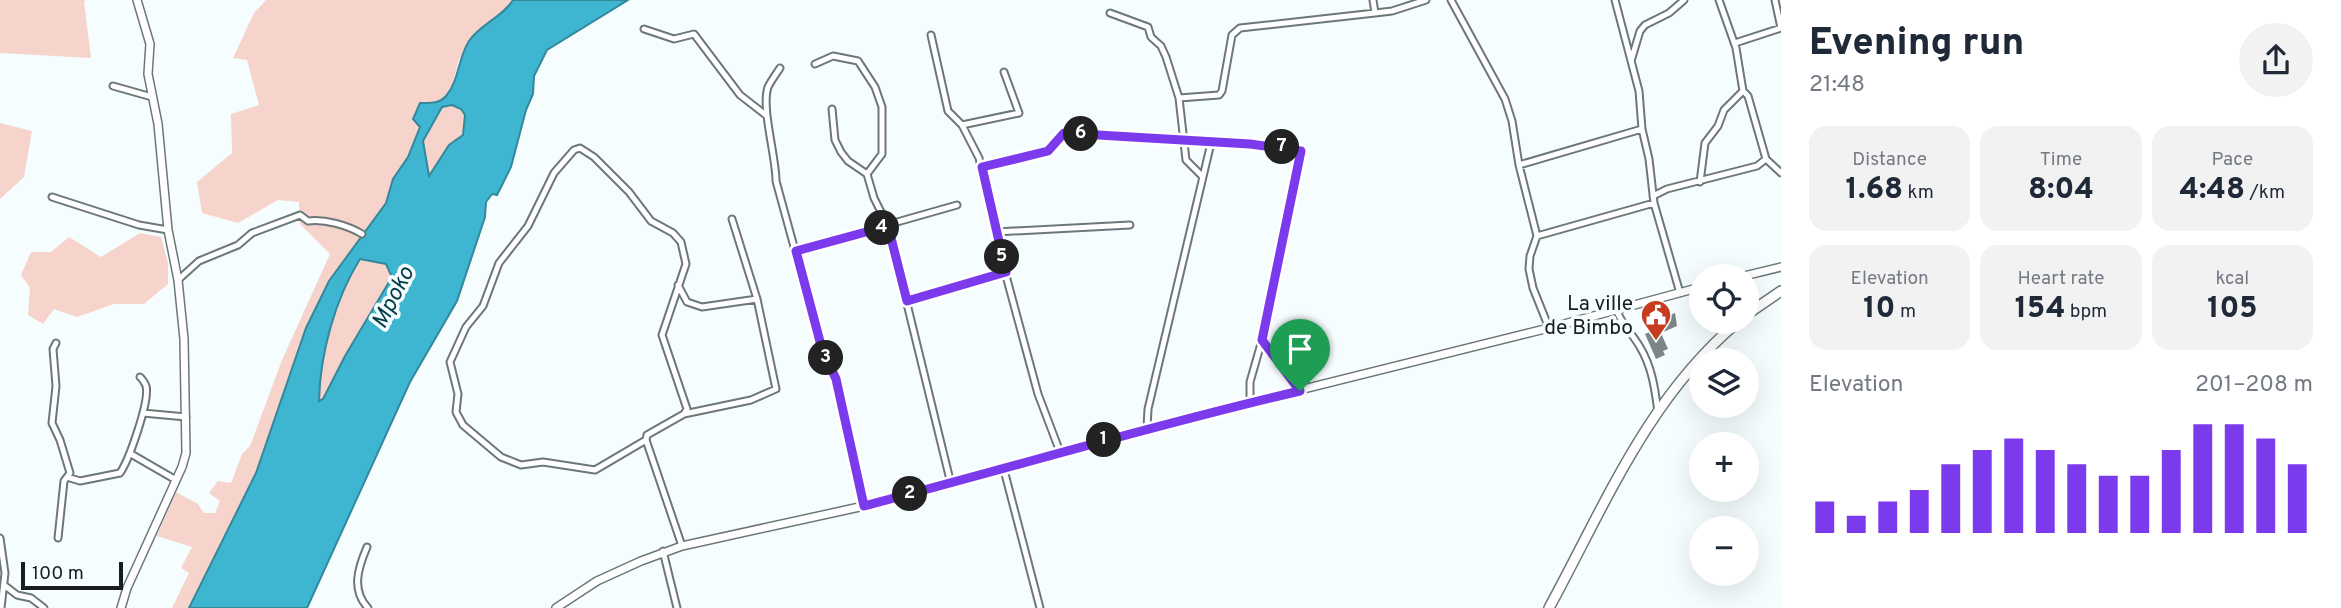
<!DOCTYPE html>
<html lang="en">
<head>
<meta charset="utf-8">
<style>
  body { margin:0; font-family:Overpass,sans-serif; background:#f2f2f3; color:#1f2937; height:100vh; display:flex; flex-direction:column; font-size:26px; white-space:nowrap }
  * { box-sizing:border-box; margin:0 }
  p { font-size:23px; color:#747a83 }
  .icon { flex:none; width:38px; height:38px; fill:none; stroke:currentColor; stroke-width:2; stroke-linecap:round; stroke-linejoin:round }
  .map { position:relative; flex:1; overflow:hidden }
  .drawer { display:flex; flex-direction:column; background:#fff; width:560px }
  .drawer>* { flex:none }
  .fabs { position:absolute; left:1689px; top:264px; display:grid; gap:14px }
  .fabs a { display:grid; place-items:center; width:70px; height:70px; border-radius:50%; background:#fff; box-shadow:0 7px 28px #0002; font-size:35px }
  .scale { position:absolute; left:21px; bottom:18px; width:102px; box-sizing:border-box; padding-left:7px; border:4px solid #191d1e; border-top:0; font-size:19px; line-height:24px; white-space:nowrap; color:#191d1e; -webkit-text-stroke:5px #f6fdff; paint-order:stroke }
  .pin { position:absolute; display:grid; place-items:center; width:60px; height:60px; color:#fff; margin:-72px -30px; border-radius:50% 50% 50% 0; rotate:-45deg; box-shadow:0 0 7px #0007 }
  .pin .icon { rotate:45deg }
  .km { position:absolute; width:35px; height:35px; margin:-18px; border-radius:50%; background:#222; color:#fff; font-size:19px; line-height:35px; text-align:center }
  .round { display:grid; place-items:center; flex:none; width:74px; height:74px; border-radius:37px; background:#f2f2f3 }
  .head { display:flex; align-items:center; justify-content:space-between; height:119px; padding:0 28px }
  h1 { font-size:38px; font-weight:800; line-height:52px }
  .stats { display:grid; grid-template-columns:repeat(3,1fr); gap:10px; height:119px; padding:7px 28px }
  .stats div { display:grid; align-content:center; border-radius:18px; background:#f2f2f3; text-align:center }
  .stats b { font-size:30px; font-weight:800 }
  .stats small { font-size:19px; font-weight:400 }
  .stats p { font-size:19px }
  .chart { height:196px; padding:14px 28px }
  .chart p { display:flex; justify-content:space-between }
  .chart svg { width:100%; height:126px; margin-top:7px; stroke:#7c3aed; stroke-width:6 }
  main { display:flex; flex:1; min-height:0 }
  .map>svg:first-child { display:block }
  .green { fill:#f6d4cc }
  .water { fill:#3fb6d1; stroke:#34889b; stroke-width:2; fill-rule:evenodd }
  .building { fill:#7c8689 }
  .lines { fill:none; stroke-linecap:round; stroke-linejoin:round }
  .minor-casing { stroke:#6c777a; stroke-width:9 }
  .tertiary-casing { stroke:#6c777a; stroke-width:10 }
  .primary-casing { stroke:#6c777a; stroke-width:12 }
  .minor { stroke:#fff; stroke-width:5 }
  .tertiary { stroke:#fff; stroke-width:7 }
  .primary { stroke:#fff; stroke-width:9 }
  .route-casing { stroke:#fff; stroke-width:14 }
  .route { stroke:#7c3aed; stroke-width:9 }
  .labels { text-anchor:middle; stroke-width:7; stroke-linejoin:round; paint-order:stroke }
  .poi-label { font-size:21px; fill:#191d1e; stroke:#f6fdff; text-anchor:end }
  .water-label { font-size:23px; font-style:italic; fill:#033b46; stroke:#f6fdff }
</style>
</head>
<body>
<main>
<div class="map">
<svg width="1781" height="608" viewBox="0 0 1781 608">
  <rect width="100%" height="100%" fill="#f6fdff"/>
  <path class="green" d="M0,0H87L84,1L91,58L0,53Z
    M266,0H513L459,59L453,83L445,97L434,104L420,103L413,119L420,127L408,157L393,179L386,203L329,281L306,328L256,473L189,608H172L189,573L181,568L192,547L157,536L176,492L198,504L204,513H215L220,501L209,493L218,481L231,483L242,454L250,446L282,360L330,254L300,224L299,202L278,200L238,223L202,213L197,182L232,153L231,114L259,105L247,60L233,58L254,13Z
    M452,105L461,109L465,115L463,135L449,145L429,176L423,141L442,107Z
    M0,123L32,131L24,177L0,199Z
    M140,233L161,237L168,263V284L144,304H114L77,317L54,309L43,324L28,315L30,288L21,275L31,252H51L69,237L101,257Z
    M360,259L387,264L393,277L345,356L323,399L318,401C323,353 334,300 360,259Z"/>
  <path class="water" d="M513,0H628L547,50L534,76L533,94L526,110L511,167L497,195L492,194L486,202L485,217L457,301L410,382L307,608H189L256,473L306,328L329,281L386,203L393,179L408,157L420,127L413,119L420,103C430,103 439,104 446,96C459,81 458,58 469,41C480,24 503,17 513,0ZM452,105L461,109L465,115L463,135L449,145L429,176L423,141L442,107ZM360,259L386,264L392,277L345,356L323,399L319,401C320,354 335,299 360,259Z"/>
  <path class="building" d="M1675,313L1677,326L1661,333L1668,349L1663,351L1665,355L1656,359L1645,334L1652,331L1649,324Z"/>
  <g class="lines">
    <g class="minor-casing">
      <path id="minor" d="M1373,0L1375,13L1392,11L1426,0
        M1451,0L1505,99L1512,121L1519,165L1537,236L1530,256L1529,269L1533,288L1549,328
        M1615,0L1639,91L1642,129L1649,159L1654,203L1680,293
        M1775,0L1781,28
        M1110,13L1148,27L1151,37L1161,46L1166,57L1179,98L1186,160L1202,176
        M644,29L674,39L694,34L740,95L767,116
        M931,35L948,111L962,125L979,158L1005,272L1038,394L1060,452
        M1735,43L1781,28
        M1631,61L1640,31L1645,25L1669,13L1684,0
        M815,64L833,56L858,61L875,87L882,107V154L867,174
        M780,68C776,74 771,81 768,87C761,108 776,156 776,181L822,349L836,379L864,506
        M113,86L152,97
        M1179,98L1219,95L1222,91L1232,35L1240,28L1375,13
        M832,109L835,140L841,152L848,161L867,174L874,198L888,226L951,484
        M962,125L1019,113L1004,72
        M1766,159L1781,173
        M1519,165L1642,129
        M982,167L1048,151L1064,133L1250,144L1301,151L1263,324L1262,340L1300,391
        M1700,182L1705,143L1718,126L1724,110L1743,91
        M1653,196L1667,189L1757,166L1766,159L1748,96L1743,91L1736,48L1719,0
        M52,197L139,225L168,230
        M996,232L1130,225
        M1537,236L1654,203
        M795,251L957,205
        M178,280L199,261L238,245L252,233L300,215L308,221C325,219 347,225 362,234
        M678,285L687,302L702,307L757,299
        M907,301L1005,272
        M1616,309C1622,325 1632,333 1640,347C1652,367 1655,389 1658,412
        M56,343L53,349L56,386L52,423L60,440L70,473L64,481L58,538
        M1250,403V382L1262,340
        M143,413L186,417
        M684,414L751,400L776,389L757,299L732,219
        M1147,428L1148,409L1211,143
        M646,440L647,435L684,414L687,409L662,335L686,264L681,242L673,233L651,221L629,192L594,157L580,148L574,150L554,173L528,226L499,263L483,306L466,327L450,362L458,394L456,412L463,425L501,457L521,465L543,462L595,470L646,440L682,546
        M131,454L176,480
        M1004,470L1040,608
        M67,477L80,481L120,473C129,460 150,401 146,386C146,385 141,377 140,377
        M0,538L5,573L1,608
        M367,547C358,568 351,590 368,608
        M663,551L677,608
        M4,585L17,595L31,598L44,608"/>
    </g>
    <g class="tertiary-casing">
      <path id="tertiary" d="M1744,276L1781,267
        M121,608L127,588L182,467L186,453L184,339L178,280L168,230L158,124L148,74L150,44L137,0
        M556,608L597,581L641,561L682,546L864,506L1004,470L1147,428L1549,328L1701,287"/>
    </g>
    <g class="primary-casing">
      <path id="primary" d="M1746,315L1781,291
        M1549,608C1604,507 1648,397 1738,322"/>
    </g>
    <use href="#minor" class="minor"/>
    <use href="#tertiary" class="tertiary"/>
    <use href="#primary" class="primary"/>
  </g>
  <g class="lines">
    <g class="route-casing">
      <path id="route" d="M1064,133L1250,144L1301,151L1262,340L1300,391C1153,425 1010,468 864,506L836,379L822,349L796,251L888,226L907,301L1006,272L982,167L1048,151Z"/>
    </g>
    <use href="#route" class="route"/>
  </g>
  <defs>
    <g id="civic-pin" transform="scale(1.575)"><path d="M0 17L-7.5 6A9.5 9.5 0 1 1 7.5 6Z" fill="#c73c1e" stroke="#f6fdff"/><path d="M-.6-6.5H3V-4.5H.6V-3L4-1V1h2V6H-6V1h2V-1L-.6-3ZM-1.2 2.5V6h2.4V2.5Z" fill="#fff"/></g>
  </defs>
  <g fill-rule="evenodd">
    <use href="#civic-pin" x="1656" y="315"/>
  </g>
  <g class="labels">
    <g class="poi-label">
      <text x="1633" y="310">La ville<tspan x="1633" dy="24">de Bimbo</tspan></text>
    </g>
    <g class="water-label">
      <text transform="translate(392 297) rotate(-63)" y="8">Mpoko</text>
    </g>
  </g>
</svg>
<div class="fabs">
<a><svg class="icon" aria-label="locate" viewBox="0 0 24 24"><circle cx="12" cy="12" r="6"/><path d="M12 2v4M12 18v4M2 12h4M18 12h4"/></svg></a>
<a><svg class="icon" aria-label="layers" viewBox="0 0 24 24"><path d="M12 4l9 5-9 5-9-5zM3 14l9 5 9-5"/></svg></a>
<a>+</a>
<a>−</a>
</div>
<div class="scale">100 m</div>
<div class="pin" style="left:1300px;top:391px;background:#1e9e55"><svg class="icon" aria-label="arrive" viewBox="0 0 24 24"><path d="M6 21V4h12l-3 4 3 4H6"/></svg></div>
<b class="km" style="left:1104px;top:440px">1</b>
<b class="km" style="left:910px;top:494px">2</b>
<b class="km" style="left:826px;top:358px">3</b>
<b class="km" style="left:882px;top:228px">4</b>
<b class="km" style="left:1002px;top:257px">5</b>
<b class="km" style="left:1081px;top:134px">6</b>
<b class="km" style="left:1282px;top:147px">7</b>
</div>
<section class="drawer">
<div class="head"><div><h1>Evening run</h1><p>21:48</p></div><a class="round"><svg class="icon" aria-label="share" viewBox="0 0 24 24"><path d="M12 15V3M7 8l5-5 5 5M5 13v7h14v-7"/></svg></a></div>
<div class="stats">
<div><p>Distance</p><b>1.68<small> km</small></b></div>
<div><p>Time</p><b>8:04</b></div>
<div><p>Pace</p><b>4:48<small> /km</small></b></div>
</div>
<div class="stats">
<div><p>Elevation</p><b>10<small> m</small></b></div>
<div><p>Heart rate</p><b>154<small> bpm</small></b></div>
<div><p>kcal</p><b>105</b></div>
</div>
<div class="chart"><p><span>Elevation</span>201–208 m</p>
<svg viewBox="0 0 160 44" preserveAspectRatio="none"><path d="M5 44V33M15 44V38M25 44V33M35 44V29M45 44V20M55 44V15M65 44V11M75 44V15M85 44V20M95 44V24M105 44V24M115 44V15M125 44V6M135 44V6M145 44V11M155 44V20"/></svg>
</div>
</section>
</main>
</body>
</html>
